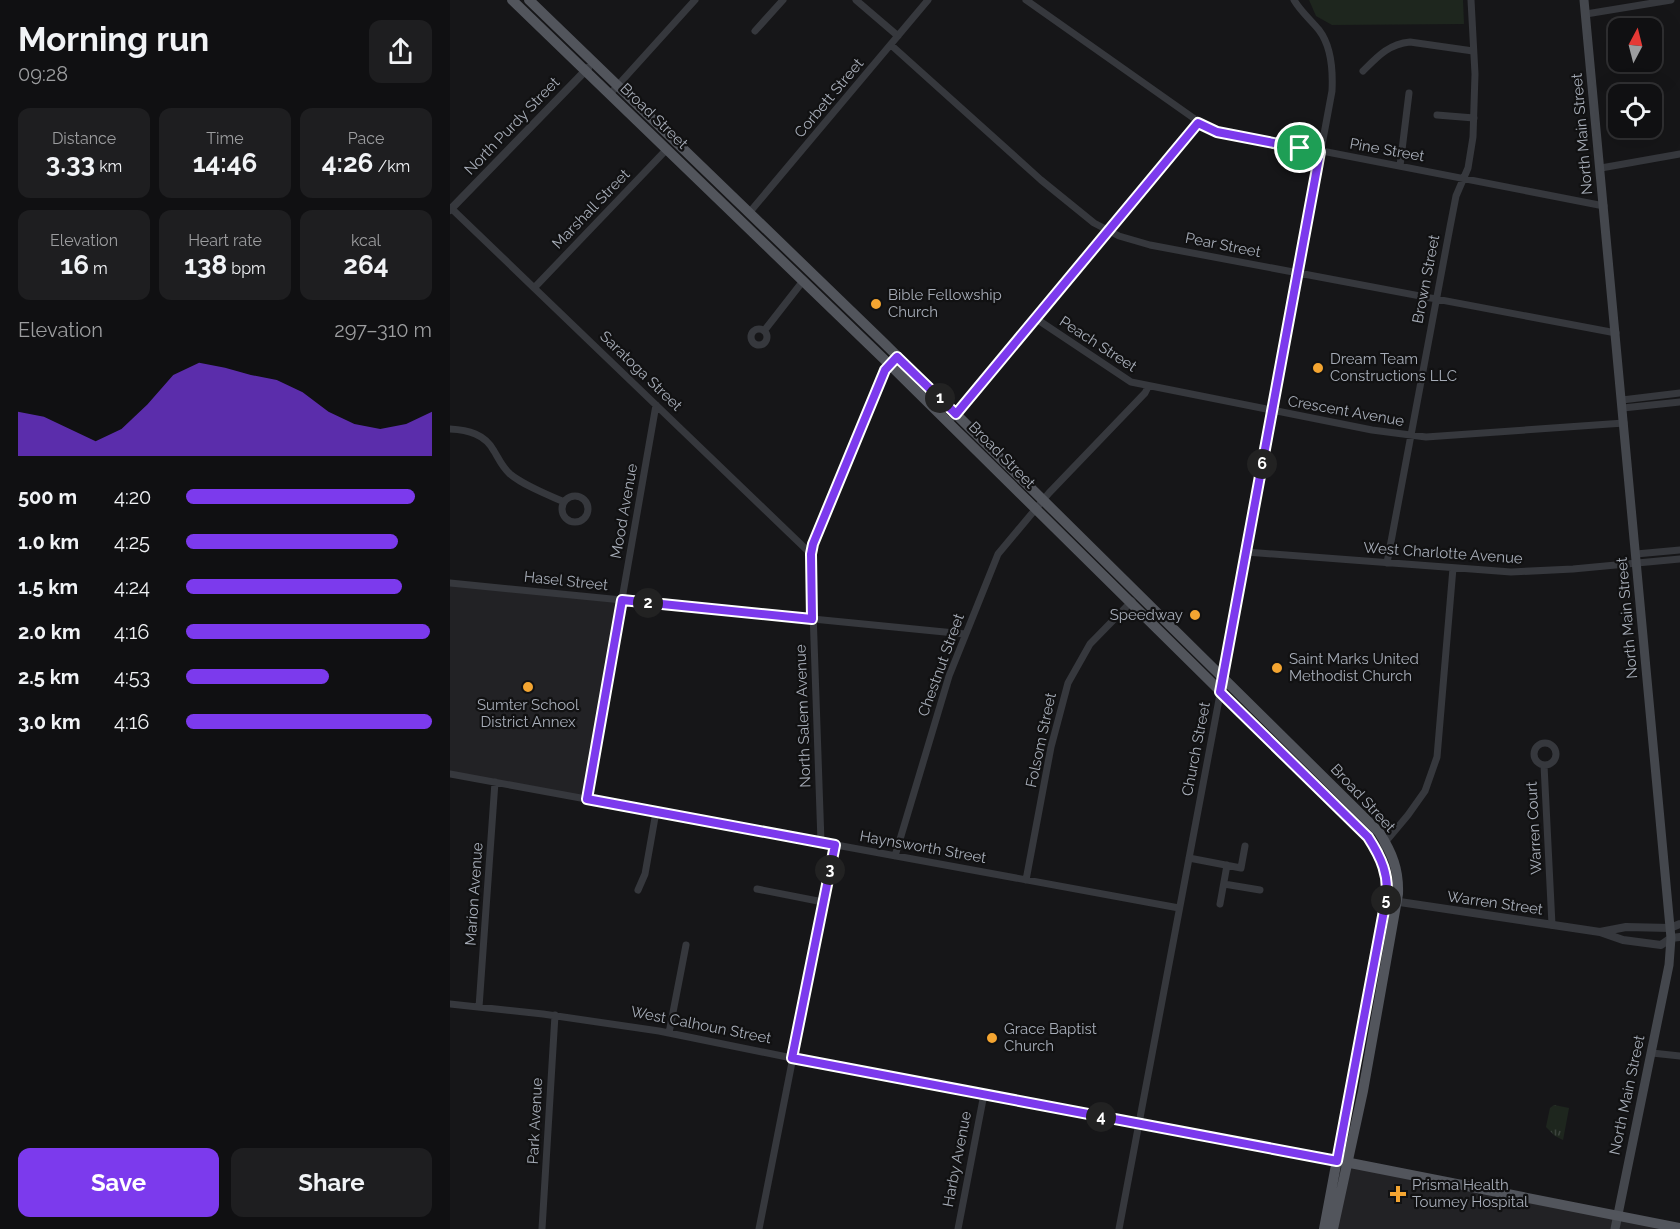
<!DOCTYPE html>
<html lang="en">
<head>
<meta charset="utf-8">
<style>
  body { margin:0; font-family:Raleway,sans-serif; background:#1e1e20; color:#f1f3f6; height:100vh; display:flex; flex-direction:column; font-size:22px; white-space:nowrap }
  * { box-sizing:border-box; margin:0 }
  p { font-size:20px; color:#9c9d9f }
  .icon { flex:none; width:33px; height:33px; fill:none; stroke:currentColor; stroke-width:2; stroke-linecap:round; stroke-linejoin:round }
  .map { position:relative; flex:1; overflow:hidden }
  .details { display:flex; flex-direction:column; background:#101012; width:450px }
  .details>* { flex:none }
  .needle { width:39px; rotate:7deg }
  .controls { position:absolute; left:1158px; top:18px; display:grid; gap:12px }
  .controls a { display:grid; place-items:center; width:54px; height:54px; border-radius:12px; background:#101012; box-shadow:0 6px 24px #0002,0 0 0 2px #303032; font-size:30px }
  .pin { position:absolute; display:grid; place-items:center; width:51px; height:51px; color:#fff; margin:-26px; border:3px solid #fff; border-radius:50%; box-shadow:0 2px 6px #0007 }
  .km { position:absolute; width:30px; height:30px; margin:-15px; border-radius:50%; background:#222; color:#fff; font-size:16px; line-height:30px; text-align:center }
  .round { display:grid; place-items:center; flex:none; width:63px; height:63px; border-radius:12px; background:#1e1e20 }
  .head { display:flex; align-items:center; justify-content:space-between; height:102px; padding:0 18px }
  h1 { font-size:33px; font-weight:700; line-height:45px }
  .metrics { display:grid; grid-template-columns:repeat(3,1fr); gap:9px; height:102px; padding:6px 18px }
  .metrics div { display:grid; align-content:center; border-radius:12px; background:#1e1e20; text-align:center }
  .metrics b { font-size:26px; font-weight:700 }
  .metrics small { font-size:16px; font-weight:400 }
  .metrics p { font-size:16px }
  .chart { height:168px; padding:12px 18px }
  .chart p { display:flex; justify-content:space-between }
  .chart svg { width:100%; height:108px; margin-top:6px; fill:#7c3aed; opacity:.7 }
  .cta { display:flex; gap:12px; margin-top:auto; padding:12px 18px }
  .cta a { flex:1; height:69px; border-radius:12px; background:#7c3aed; color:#fff; font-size:24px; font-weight:700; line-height:69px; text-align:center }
  .cta a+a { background:#1e1e20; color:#f1f3f6 }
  ul { padding:0 18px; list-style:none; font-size:20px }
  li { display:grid; grid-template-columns:96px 72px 1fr; align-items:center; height:45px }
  li i { height:15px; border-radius:8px; background:#7c3aed }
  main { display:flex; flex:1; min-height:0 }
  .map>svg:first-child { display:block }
  .built { fill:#222225 }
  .grass { fill:url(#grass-tufts) }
  .garden { fill:#1e261e }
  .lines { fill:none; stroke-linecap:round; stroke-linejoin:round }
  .minor { stroke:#36383d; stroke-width:7 }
  .tertiary { stroke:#36383d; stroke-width:8 }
  .secondary { stroke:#44474d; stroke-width:9 }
  .primary { stroke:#52555c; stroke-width:10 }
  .route-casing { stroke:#fff; stroke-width:12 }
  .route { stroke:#7c3aed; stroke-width:8 }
  .poi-dot { fill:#f4a531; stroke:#111112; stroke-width:2 }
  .labels { text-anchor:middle; stroke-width:4.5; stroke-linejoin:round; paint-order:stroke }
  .street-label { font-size:15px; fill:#a7adb8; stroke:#111112 }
  .poi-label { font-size:15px; fill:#a7adb8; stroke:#111112; text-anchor:start }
</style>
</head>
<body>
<main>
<section class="details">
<div class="head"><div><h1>Morning run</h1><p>09:28</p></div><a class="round"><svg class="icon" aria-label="share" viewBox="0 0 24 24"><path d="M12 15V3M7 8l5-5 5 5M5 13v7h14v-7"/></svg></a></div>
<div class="metrics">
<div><p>Distance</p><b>3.33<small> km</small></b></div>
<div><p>Time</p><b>14:46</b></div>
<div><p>Pace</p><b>4:26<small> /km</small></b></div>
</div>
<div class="metrics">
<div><p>Elevation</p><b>16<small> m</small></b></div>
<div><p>Heart rate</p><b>138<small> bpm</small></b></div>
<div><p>kcal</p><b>264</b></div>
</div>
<div class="chart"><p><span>Elevation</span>297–310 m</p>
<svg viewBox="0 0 160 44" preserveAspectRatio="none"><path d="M0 44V26L10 28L20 33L30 38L40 33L50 23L60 11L70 6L80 8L90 11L100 13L110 18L120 26L130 31L140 33L150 31L160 26V44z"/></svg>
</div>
<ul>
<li><b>500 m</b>4:20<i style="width:93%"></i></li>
<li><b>1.0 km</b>4:25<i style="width:86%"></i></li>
<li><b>1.5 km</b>4:24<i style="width:88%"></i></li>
<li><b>2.0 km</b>4:16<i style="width:99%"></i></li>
<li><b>2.5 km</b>4:53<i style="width:58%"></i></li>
<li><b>3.0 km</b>4:16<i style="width:100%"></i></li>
</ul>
<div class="cta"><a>Save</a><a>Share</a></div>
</section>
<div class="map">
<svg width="1230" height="1229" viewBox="0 0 1230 1229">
  <defs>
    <pattern id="grass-tufts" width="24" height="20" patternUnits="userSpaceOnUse" patternTransform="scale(1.5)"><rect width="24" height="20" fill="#1e261e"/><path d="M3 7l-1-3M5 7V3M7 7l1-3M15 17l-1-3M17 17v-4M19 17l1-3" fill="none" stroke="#3c433d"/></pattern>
  </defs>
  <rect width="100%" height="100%" fill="#161618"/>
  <path class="built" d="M0,583L172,600L137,799L0,774Z
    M892,1162L1230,1229H878Z"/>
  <path class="grass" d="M1104,1105L1119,1108L1113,1140L1105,1136L1096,1127L1100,1108Z"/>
  <path class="garden" d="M859,0H1013L1014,24L882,25L866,16Z"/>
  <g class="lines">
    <path class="minor" d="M406,0L448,36
      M576,0L759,129L1154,206
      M1136,14L1221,0
      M305,31L333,0
      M441,45L591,180L644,223L669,236L700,245L1166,333
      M913,71C928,56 939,44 960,42L1023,51
      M160,94L245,0
      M987,115L1024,118
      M950,166L959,93
      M1151,168L1230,154
      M1,208L361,554
      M299,213L478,0
      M85,287L217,149
      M585,318L681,382L922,430L976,437L1174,423
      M301 337a8 8 0 1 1 16 0a8 8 0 1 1-16 0Z
      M314,331L353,281
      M1172,400L1230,393
      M1173,408L1230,402
      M498,423L748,123
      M0,429C18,430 35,434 44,451C49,459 52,467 60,474C75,486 96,494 114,502
      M112 509a13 13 0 1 1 26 0a13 13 0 1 1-26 0Z
      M796,552L1061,572L1123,569L1230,559
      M1186,554L1230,550
      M937,563L1000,227L1006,196L1018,168L1023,137L1025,74L1021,0
      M0,583L515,634
      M773,678L882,91C883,71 882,47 869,30C861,20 851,12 844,0
      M1084 754a11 11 0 1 1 22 0a11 11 0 1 1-22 0Z
      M1094,765L1102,925
      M0,774L729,908
      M137,799L206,405
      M371,842L361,554L366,533L424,395L435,370L441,364
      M927,852L958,815L975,791L987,757L1003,568
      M445,856L499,676L548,554L599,493L695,393L698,387
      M739,858L791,868L795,846
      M576,880L601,747L618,683L640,644L682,601
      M774,884L810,890
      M307,889L373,902
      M188,890L195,874L206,812
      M770,904L777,865
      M0,1004L93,1014L209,1031L342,1058L887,1161
      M29,1007L45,782
      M219,1033L236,945
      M1202,1053L1230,1056
      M92,1229L105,1015
      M309,1229L385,845
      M508,1229L534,1094
      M669,1229L771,689"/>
    <path class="tertiary" d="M0,210L138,68
      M943,901L1150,932L1173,940L1211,945L1221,938L1230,937
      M1150,932L1176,927L1220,928L1230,924"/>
    <path class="secondary" d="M1134,0L1221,938L1219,965L1165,1229"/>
    <path class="primary" d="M62,0L440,365L918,837C930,856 937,871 937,893L874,1229
      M79,0L431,340L929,832C942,853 949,869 948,894L913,1091L883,1229
      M890,1161L1230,1228"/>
  </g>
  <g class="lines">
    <g class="route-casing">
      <path id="route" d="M748,123L767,132L870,152L770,692L918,837C931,857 940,876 936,900L887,1161L342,1058L385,845L137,799L172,600L362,619L361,554L363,544L435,370L447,357L506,414Z"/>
    </g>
    <use href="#route" class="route"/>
  </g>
  <g class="poi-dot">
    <circle cx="426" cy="304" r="6"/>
    <circle cx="868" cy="368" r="6"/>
    <circle cx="745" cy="615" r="6"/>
    <circle cx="827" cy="668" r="6"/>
    <circle cx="78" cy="687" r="6"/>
    <circle cx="542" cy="1038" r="6"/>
    <path d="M945 1185h6v6h6v6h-6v6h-6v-6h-6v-6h6z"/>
  </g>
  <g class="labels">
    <g class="street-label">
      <text transform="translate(379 98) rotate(-50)" y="5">Corbett Street</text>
      <text transform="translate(204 116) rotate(44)" y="5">Broad Street</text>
      <text transform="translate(62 126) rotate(-46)" y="5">North Purdy Street</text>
      <text transform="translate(1132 134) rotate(-95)" y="5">North Main Street</text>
      <text transform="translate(937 150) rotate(10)" y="5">Pine Street</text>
      <text transform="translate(141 209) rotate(-46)" y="5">Marshall Street</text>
      <text transform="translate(773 245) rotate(11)" y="5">Pear Street</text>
      <text transform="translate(976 279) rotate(-79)" y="5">Brown Street</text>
      <text transform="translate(648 344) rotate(33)" y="5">Peach Street</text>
      <text transform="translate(191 371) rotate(44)" y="5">Saratoga Street</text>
      <text transform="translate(896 411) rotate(10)" y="5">Crescent Avenue</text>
      <text transform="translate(552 455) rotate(45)" y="5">Broad Street</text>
      <text transform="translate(174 511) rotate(-80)" y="5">Mood Avenue</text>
      <text transform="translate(993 553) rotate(4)" y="5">West Charlotte Avenue</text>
      <text transform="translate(116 581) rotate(6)" y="5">Hasel Street</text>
      <text transform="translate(1177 618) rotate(-95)" y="5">North Main Street</text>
      <text transform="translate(491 665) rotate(-70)" y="5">Chestnut Street</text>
      <text transform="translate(353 716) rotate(-92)" y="5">North Salem Avenue</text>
      <text transform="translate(591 740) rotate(-78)" y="5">Folsom Street</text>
      <text transform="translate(746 749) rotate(-79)" y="5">Church Street</text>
      <text transform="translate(913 798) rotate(47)" y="5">Broad Street</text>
      <text transform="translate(1084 828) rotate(-93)" y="5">Warren Court</text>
      <text transform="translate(473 847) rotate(10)" y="5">Haynsworth Street</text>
      <text transform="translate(24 894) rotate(-86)" y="5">Marion Avenue</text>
      <text transform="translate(1045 903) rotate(8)" y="5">Warren Street</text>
      <text transform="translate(251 1025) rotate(11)" y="5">West Calhoun Street</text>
      <text transform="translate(1177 1095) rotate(-78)" y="5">North Main Street</text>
      <text transform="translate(85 1121) rotate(-87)" y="5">Park Avenue</text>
      <text transform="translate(507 1159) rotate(-79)" y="5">Harby Avenue</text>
    </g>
    <g class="poi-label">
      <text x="438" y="300">Bible Fellowship<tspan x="438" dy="17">Church</tspan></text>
      <text x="880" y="364">Dream Team<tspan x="880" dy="17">Constructions LLC</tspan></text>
      <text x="733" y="620" text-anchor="end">Speedway</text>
      <text x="839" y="664">Saint Marks United<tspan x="839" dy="17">Methodist Church</tspan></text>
      <text x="78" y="710" text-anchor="middle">Sumter School<tspan x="78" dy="17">District Annex</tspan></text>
      <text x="554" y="1034">Grace Baptist<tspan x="554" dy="17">Church</tspan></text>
      <text x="962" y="1190">Prisma Health<tspan x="962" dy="17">Toumey Hospital</tspan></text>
    </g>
  </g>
</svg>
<div class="controls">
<a><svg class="needle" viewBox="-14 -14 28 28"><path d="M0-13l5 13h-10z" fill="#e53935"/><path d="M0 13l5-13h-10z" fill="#9c9d9f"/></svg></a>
<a><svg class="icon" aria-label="locate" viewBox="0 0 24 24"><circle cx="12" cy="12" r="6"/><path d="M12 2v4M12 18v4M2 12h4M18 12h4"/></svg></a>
</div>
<div class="pin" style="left:850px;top:148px;background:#1e9e55"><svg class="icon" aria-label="arrive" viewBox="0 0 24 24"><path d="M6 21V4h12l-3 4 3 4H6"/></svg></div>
<b class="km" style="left:490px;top:398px">1</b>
<b class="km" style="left:198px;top:603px">2</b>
<b class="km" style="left:380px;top:870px">3</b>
<b class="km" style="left:651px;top:1117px">4</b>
<b class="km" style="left:936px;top:900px">5</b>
<b class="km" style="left:812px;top:464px">6</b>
</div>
</main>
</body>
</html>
